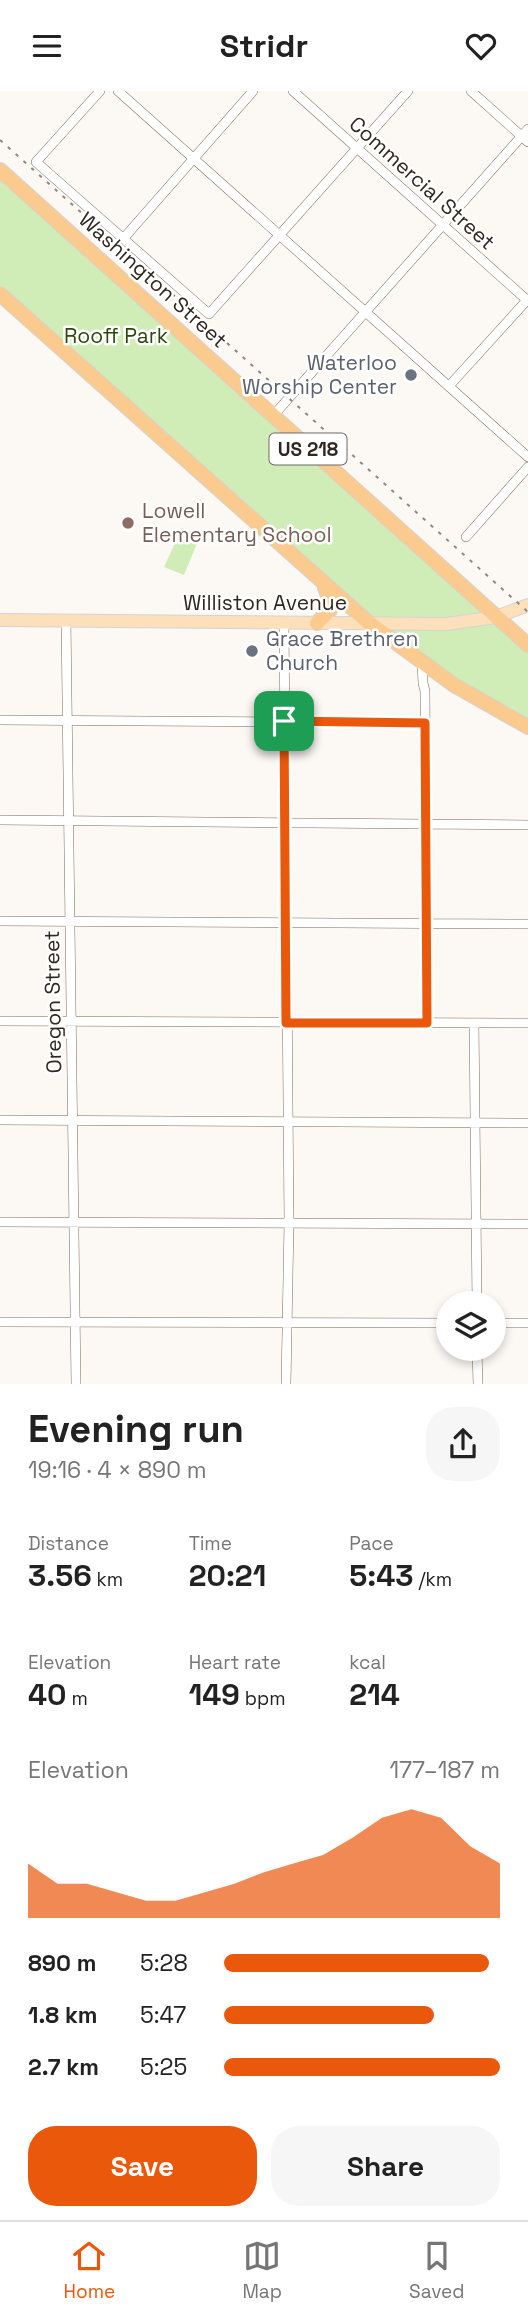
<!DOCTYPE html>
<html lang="en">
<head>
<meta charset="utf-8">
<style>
  body { margin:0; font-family:"Space Grotesk",sans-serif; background:#f6f6f6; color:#222; height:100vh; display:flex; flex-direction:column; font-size:26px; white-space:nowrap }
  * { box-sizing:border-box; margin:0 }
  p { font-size:23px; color:#767676 }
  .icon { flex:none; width:38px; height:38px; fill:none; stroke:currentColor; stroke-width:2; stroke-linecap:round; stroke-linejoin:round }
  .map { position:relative; height:1293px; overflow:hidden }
  .drawer { display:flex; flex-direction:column; background:#fff; flex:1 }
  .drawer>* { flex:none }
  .fabs { position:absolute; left:436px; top:1200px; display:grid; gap:14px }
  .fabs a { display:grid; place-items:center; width:70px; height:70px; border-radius:50%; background:#fff; box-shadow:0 4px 10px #0003; font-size:35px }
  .pin { position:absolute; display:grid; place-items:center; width:60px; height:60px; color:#fff; margin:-30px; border-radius:14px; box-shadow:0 4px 10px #0006 }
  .round { display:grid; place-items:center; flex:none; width:74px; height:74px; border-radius:28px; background:#f6f6f6 }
  .overview { display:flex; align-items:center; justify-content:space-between; height:119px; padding:0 28px }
  h1 { font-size:38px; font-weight:600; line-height:52px }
  .metrics { display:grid; grid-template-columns:repeat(3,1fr); gap:10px; height:119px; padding:7px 28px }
  .metrics div { display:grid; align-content:center }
  .metrics b { font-size:30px; font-weight:600 }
  .metrics small { font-size:19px; font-weight:400 }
  .metrics p { font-size:19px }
  .chart { height:196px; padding:14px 28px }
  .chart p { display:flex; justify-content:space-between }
  .chart svg { width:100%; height:126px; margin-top:7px; fill:#ea580c; opacity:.7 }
  .action { display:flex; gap:14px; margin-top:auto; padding:14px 28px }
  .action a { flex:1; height:80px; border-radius:28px; background:#ea580c; color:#fff; font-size:28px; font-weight:600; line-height:80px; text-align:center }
  .action a+a { background:#f6f6f6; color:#222 }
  ul { padding:0 28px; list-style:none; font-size:23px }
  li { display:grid; grid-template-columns:112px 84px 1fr; align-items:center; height:52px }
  li i { height:18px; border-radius:9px; background:#ea580c }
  header { display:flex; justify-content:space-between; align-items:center; height:91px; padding:0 28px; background:#fff; font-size:32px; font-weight:600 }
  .menu { display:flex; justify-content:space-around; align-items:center; height:98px; border-top:2px solid #e0e0e0; background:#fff; font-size:19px; color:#767676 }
  .menu a { display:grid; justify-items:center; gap:4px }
  .menu .selected { color:#ea580c }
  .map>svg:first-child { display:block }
  .green { fill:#d0edb8 }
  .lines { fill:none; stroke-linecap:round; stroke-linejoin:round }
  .minor-casing { stroke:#7f6d5a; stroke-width:10 }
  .major-casing { stroke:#d6d4d2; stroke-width:14 }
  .highway-casing { stroke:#d6d4d2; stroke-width:16 }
  .minor { stroke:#fff; stroke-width:9 }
  .major { stroke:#fcdfbb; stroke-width:12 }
  .highway { stroke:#faca8e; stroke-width:14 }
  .rail { stroke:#8f8882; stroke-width:2; stroke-dasharray:3.5 7; stroke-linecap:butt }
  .route-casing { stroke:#fff; stroke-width:14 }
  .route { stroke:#ea580c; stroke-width:9 }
  .worship-dot { fill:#6b7280; stroke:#fff; stroke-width:2.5 }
  .education-dot { fill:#8d6e63; stroke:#fff; stroke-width:2.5 }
  .labels { text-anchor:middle; stroke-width:5; stroke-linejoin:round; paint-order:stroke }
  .shield { fill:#fff; stroke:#6e6863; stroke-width:2 }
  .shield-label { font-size:19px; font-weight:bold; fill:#302820 }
  .street-label { font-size:21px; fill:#302820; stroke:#fff }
  .park-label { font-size:21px; fill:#2d470c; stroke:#fff }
  .worship-label { font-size:21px; fill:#5b616d; stroke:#fff; text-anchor:end }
  .education-label { font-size:21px; fill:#785e54; stroke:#fff; text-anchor:start }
</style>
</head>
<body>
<header><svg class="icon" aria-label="menu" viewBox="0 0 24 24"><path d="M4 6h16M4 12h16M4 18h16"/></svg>Stridr<svg class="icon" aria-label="heart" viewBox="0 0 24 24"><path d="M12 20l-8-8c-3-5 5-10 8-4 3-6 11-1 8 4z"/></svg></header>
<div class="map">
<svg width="528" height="1293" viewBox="0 0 528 1293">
  <rect width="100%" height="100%" fill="#fcf8f4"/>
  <path class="green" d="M0,79L528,551V637L406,560L0,203Z
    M182,437L200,445L184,484L164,476Z"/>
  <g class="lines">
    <g class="minor-casing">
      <path id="minor" d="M100,0L36,71L209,223L408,0
        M118,0L528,366
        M293,0L528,210
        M471,0L528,51
        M123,148L253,0
        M449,295L528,208
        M272,326L528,38
        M466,446L528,376
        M66,530L76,1293
        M284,532L289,1132L286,1293
        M422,572L423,592L425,600L427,932
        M0,629L425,632
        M0,729L528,734
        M0,830L528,833
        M0,930L528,932
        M474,932L477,1213
        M0,1029L528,1032
        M0,1131L528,1133
        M0,1231L448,1232
        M494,1232H528
        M477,1258L478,1293"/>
    </g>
    <g class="major-casing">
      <path id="major" d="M0,529L446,533L496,526L528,514"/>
    </g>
    <g class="highway-casing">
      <path id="highway" d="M0,79L528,554
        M0,203L369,532L454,594L528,636
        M317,532L330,519V510L325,497"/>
    </g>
    <use href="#minor" class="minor"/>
    <use href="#major" class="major"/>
    <use href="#highway" class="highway"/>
    <path class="rail" d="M0,49L528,521"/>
  </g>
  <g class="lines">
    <g class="route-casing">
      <path id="route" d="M284,630L425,632L427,932H286Z"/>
    </g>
    <use href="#route" class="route"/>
  </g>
  <g class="worship-dot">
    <circle cx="411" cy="284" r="7"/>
    <circle cx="252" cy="560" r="7"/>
  </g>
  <circle class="education-dot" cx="128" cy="432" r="7"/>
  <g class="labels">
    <rect class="shield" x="269.5" y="342.5" width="77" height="31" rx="5"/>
    <g class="shield-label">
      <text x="308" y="365">US 218</text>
    </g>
    <g class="street-label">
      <text transform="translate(422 92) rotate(42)" y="7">Commercial Street</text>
      <text transform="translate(153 189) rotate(42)" y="7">Washington Street</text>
      <text x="265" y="519">Williston Avenue</text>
      <text transform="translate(53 911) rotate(-91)" y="7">Oregon Street</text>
    </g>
    <g class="park-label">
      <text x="116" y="252">Rooff Park</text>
    </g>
    <g class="worship-label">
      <text x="397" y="279">Waterloo<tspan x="397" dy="24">Worship Center</tspan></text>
      <text x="266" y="555" text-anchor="start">Grace Brethren<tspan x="266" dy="24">Church</tspan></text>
    </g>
    <g class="education-label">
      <text x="142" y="427">Lowell<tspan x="142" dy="24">Elementary School</tspan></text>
    </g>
  </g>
</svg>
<div class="fabs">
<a><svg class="icon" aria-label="layers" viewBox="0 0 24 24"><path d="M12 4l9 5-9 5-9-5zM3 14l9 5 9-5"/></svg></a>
</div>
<div class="pin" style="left:284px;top:630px;background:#1e9e55"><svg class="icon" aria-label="arrive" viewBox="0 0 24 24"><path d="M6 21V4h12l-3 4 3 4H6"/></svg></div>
</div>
<section class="drawer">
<div class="overview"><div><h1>Evening run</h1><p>19:16 · 4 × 890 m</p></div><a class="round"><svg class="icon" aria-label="share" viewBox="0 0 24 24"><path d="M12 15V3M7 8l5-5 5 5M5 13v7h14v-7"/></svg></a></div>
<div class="metrics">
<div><p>Distance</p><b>3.56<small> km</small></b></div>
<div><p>Time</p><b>20:21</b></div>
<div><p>Pace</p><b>5:43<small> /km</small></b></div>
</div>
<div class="metrics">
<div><p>Elevation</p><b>40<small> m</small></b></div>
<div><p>Heart rate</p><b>149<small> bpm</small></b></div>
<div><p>kcal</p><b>214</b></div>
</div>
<div class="chart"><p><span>Elevation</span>177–187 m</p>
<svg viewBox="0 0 160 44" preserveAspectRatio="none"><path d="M0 44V25L10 32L20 32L30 35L40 38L50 38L60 35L70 32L80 28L90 25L100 22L110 16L120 9L130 6L140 9L150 19L160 25V44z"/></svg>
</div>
<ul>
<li><b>890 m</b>5:28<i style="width:96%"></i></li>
<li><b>1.8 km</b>5:47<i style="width:76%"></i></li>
<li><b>2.7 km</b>5:25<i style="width:100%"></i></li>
</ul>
<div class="action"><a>Save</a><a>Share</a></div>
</section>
<nav class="menu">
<a class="selected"><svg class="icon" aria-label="home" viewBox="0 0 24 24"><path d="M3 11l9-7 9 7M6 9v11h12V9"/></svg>Home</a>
<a><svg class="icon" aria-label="map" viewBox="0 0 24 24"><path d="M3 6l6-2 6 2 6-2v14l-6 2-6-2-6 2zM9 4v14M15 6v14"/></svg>Map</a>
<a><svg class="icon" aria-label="saved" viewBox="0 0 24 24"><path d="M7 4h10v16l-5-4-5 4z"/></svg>Saved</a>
</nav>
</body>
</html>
